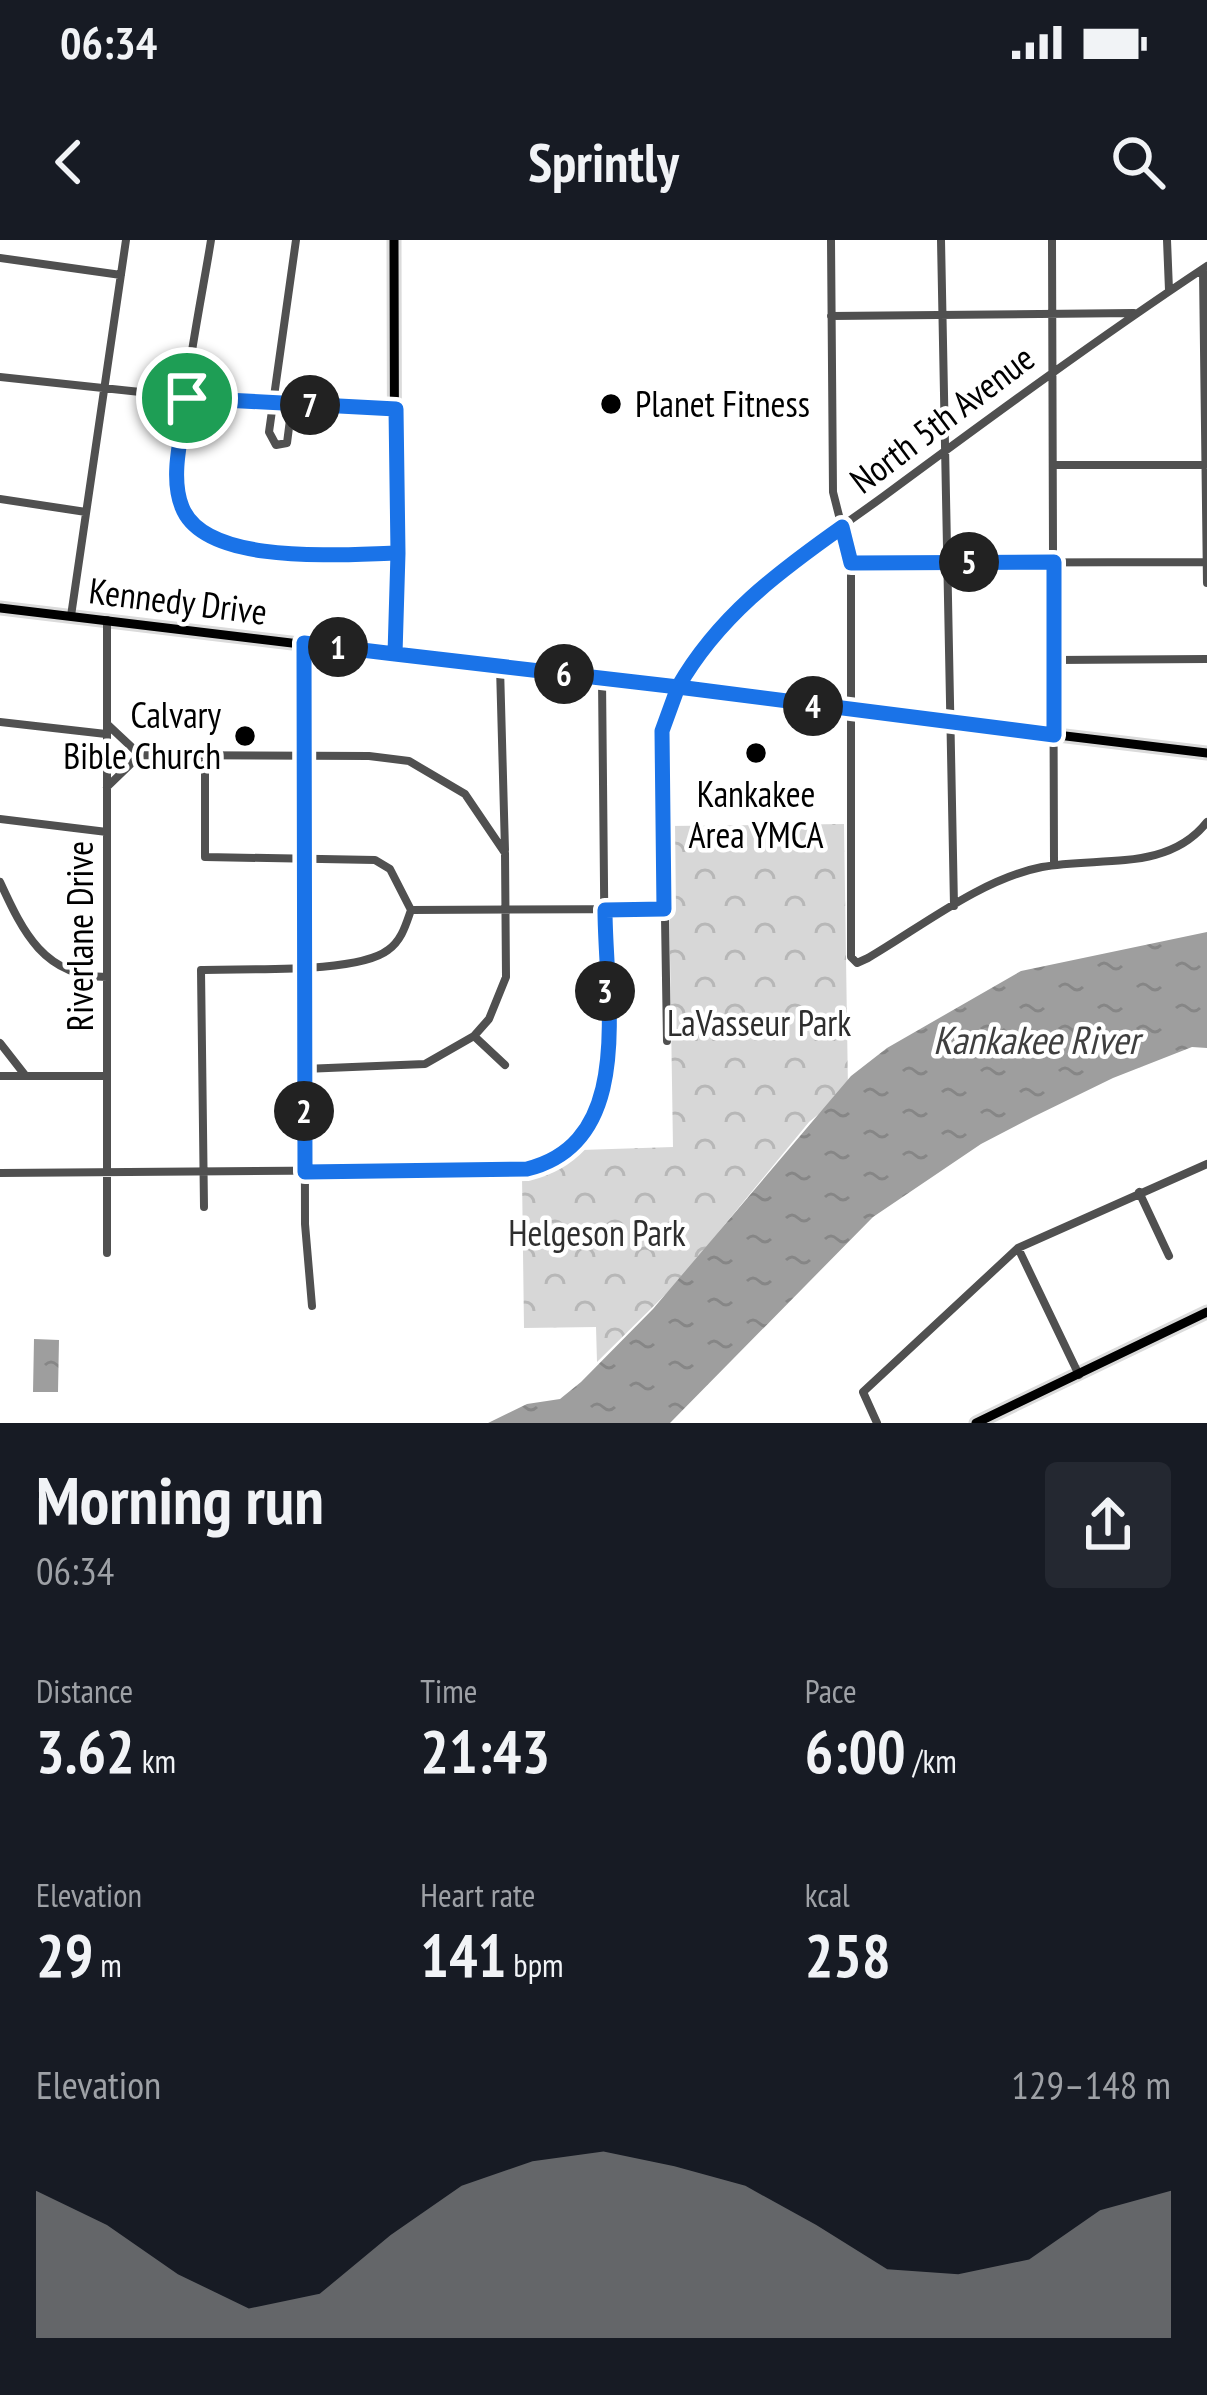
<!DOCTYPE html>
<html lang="en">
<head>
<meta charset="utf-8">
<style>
  body { margin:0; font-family:"PT Sans Narrow",sans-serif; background:#242831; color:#f1f3f6; height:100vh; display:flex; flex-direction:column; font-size:45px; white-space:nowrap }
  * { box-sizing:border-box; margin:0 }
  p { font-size:39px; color:#9ea1a6 }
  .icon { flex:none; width:66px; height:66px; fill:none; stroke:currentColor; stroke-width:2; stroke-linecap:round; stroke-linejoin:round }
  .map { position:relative; height:1183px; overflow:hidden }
  .sheet { display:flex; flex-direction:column; background:#171b24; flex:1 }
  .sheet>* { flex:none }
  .pin { position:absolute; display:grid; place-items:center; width:102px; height:102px; color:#fff; margin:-51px; border:6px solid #fff; border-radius:50%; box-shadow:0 3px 12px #0007 }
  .km { position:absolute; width:60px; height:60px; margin:-30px; border-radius:50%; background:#222; color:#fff; font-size:33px; line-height:60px; text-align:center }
  .round { display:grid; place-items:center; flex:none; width:126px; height:126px; border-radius:12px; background:#242831 }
  .summary { display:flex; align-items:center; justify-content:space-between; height:204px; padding:0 36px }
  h1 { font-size:66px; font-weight:700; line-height:90px }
  .figures { display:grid; grid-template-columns:repeat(3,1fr); gap:18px; height:204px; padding:12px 36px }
  .figures div { display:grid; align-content:center }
  .figures b { font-size:60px; font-weight:700 }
  .figures small { font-size:33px; font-weight:400 }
  .figures p { font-size:33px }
  .chart { height:336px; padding:24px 36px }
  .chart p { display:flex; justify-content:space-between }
  .chart svg { width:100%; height:216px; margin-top:12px; fill:#858687; opacity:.7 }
  .status { display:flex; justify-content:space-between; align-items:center; height:84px; padding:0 60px; background:#171b24; direction:ltr }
  .status svg { height:33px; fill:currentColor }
  header { display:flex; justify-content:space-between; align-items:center; height:156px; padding:0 36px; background:#171b24; font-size:54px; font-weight:700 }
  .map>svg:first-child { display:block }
  .park { fill:url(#park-crowns) }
  .water { fill:url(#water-ripples) }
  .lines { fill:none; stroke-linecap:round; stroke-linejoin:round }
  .major-casing { stroke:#dbdbdb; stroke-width:15 }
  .minor { stroke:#505050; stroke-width:8 }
  .major { stroke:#000; stroke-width:9 }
  .route-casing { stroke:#fff; stroke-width:24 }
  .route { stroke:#1a73e8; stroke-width:15 }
  .poi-dot { fill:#000; stroke:#fff; stroke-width:4.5 }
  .labels { text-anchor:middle; stroke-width:9; stroke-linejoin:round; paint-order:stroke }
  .poi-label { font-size:36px; fill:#000; stroke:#fff; text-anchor:start }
  .street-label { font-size:36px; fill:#000; stroke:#fff }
  .park-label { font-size:36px; fill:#2e2e2e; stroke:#fff }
  .water-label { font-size:39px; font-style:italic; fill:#3f3f3f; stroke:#fff }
</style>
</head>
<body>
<div class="status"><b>06:34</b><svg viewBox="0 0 49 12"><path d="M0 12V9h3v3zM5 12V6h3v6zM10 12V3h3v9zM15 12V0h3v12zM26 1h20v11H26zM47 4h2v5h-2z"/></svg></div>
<header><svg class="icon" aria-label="back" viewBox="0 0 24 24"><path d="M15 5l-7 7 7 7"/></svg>Sprintly<svg class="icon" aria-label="search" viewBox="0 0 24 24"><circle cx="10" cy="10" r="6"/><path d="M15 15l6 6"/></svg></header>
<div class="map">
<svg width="1207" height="1183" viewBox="0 0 1207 1183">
  <defs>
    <pattern id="park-crowns" width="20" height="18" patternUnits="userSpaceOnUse" patternTransform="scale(3)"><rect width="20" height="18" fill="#d7d7d7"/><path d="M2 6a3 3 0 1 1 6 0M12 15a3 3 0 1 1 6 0" fill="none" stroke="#b7b7b7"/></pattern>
    <pattern id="water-ripples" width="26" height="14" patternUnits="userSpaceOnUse" patternTransform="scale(3)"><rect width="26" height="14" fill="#9e9e9e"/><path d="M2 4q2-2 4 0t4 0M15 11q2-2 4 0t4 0" fill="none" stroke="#868686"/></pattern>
  </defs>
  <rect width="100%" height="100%" fill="#fff"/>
  <path class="park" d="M844,584L848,850L809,882L675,1045L597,1122L596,1087L524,1088L522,936L553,929L581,910L673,907L668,586Z"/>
  <path class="water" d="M1207,692V808L1192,807L1113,838L1033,877L981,904L873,977L670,1183H488L527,1164L560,1159L581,1142L653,1069L851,836L887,808L1021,731Z
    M34,1099L59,1100L58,1152H33Z"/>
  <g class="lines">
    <g class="major-casing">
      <path id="major" d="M394,0L395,414
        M0,368L1207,513
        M976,1183L1207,1072"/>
    </g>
    <path class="minor" d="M211,0C203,53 167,224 181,266C187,282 205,297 221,302C274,321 340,314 396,313
      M831,0L833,252L851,323V717L857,723L868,718C921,687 981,639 1042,627C1098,616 1167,633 1207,582
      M941,0L954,666
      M1052,0L1054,625
      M1167,0L1169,50
      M0,18L121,35
      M1203,31L1207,343
      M831,76L1134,73
      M0,137L187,157L395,169
      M292,164L287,203L276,205L269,192L296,0
      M1055,225H1205
      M0,259L86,272
      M851,323L1207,322
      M71,376L126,0
      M304,403L305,984L312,1066
      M1055,420L1207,419
      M500,427L505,610
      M0,482L106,494
      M108,485L140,515
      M205,515V617L375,620L390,629L411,670
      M107,547L140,515L369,516L409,521L465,554L505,613L506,737L489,779L474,796L425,824L304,829
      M0,579L107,592
      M0,642C23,692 44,737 107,737
      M411,670L664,669
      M474,796L505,825
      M667,801L662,491C669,460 686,425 706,400C755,342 824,300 884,256C991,177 1097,99 1207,26
      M0,803L25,835
      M0,836H106
      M0,933L527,929C573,918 593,893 606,848L602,439
      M1139,952L1169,1016
      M204,967L201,730C244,728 357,734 388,710C402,700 406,684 411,670
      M1018,1008L1079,1135
      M107,1013V380
      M877,1183L863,1152L1018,1008L1207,924"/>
    <use href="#major" class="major"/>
  </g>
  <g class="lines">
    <g class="route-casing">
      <path id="route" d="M187,158C183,191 169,235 182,267C205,327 345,314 398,313L395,414L304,403L305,932L527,929C637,902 605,759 605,670L664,669L662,491L678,447L1054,495V322L851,323L842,287C777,333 718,377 678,447L395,414L398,313L396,169L187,158"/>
    </g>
    <use href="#route" class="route"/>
  </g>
  <g class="poi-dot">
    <circle cx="611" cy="164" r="12"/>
    <circle cx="245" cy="496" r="12"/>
    <circle cx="756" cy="513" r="12"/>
  </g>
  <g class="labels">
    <g class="poi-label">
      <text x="635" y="177">Planet Fitness</text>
      <text x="221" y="488" text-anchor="end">Calvary<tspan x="221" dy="41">Bible Church</tspan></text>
      <text x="756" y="567" text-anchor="middle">Kankakee<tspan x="756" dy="41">Area YMCA</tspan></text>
    </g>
    <g class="street-label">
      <text transform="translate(942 179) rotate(-37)" y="13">North 5th Avenue</text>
      <text transform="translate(178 361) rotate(7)" y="13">Kennedy Drive</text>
      <text transform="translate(80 696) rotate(-90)" y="13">Riverlane Drive</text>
    </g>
    <g class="park-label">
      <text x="759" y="796">LaVasseur Park</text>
      <text x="597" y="1006">Helgeson Park</text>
    </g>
    <g class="water-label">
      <text x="1036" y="814">Kankakee River</text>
    </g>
  </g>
</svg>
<div class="pin" style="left:187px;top:158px;background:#1e9e55"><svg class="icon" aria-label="arrive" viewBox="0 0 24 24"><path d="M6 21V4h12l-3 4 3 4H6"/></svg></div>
<b class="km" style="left:338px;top:407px">1</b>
<b class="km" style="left:304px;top:871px">2</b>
<b class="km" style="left:605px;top:751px">3</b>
<b class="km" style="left:813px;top:466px">4</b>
<b class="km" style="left:969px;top:322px">5</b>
<b class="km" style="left:564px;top:434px">6</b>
<b class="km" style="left:310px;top:165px">7</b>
</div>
<section class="sheet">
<div class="summary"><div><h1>Morning run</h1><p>06:34</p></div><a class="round"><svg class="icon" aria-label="share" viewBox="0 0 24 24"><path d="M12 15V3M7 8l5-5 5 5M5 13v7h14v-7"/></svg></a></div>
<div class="figures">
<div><p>Distance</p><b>3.62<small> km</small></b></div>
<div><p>Time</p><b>21:43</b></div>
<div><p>Pace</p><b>6:00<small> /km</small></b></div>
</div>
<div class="figures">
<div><p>Elevation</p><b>29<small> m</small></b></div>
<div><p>Heart rate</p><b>141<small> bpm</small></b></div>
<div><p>kcal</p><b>258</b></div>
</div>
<div class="chart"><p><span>Elevation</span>129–148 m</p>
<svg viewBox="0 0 160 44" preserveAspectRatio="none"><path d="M0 44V14L10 21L20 31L30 38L40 35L50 23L60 13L70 8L80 6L90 9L100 13L110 21L120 30L130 31L140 28L150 18L160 14V44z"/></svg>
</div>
</section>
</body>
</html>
